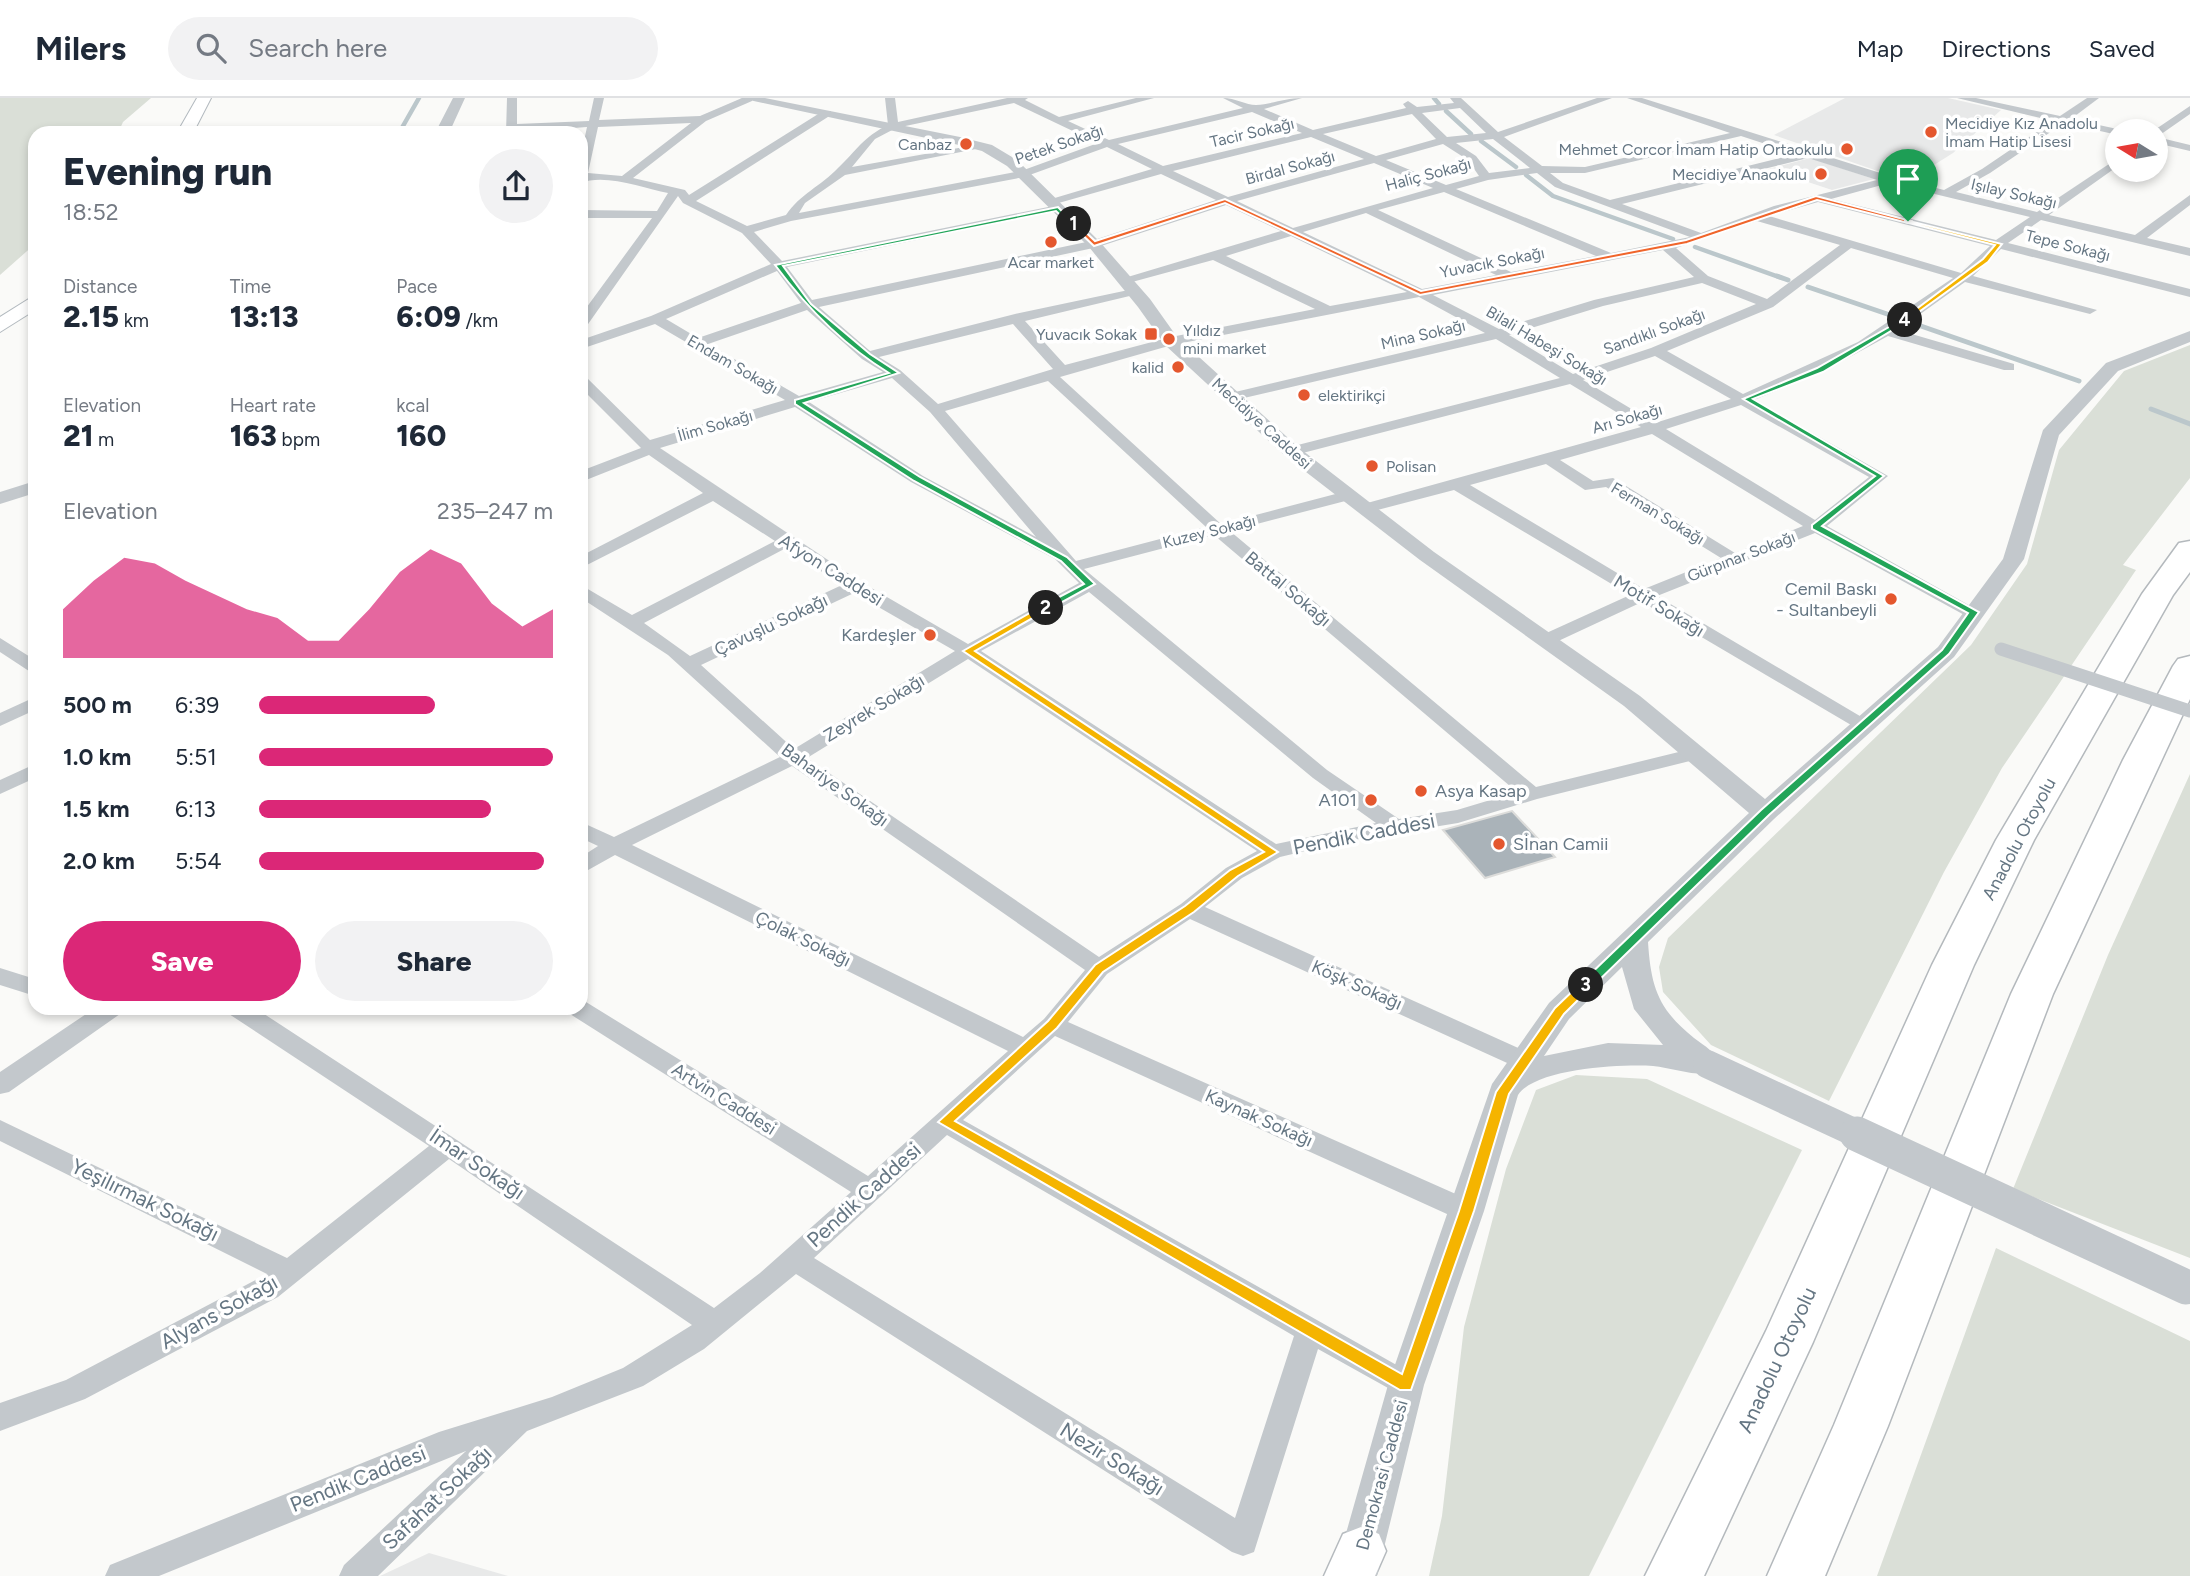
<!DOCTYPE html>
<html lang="en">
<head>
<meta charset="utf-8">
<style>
  body { margin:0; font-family:Figtree,sans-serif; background:#f2f2f3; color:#1f2937; height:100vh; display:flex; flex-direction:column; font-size:26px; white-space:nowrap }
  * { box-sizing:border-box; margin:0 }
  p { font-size:23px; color:#747a83 }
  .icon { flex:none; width:38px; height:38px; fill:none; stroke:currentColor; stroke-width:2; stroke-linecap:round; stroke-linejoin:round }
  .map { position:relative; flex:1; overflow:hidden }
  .sheet { position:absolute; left:28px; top:28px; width:560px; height:889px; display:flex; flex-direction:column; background:#fff; border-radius:21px; box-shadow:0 4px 10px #0003 }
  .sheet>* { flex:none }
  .needle { width:46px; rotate:281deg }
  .buttons { position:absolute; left:2105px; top:21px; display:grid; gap:14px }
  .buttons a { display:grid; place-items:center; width:63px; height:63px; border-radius:50%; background:#fff; box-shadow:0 4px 10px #0003; font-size:35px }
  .pin { position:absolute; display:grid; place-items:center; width:60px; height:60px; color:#fff; margin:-72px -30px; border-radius:50% 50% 50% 0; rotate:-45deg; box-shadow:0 0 7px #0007 }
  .pin .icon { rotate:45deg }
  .km { position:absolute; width:35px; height:35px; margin:-18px; border-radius:50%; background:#222; color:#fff; font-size:19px; line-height:35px; text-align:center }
  .round { display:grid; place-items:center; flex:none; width:74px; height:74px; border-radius:37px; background:#f2f2f3 }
  .overview { display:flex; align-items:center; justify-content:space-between; height:119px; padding:0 35px }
  h1 { font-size:38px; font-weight:800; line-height:52px }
  .stats { display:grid; grid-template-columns:repeat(3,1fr); gap:10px; height:119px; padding:7px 35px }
  .stats div { display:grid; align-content:center }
  .stats b { font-size:30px; font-weight:800 }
  .stats small { font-size:19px; font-weight:400 }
  .stats p { font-size:19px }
  .chart { height:196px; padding:14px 35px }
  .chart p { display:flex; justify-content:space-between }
  .chart svg { width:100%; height:126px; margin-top:7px; fill:#db2777; opacity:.7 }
  .cta { display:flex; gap:14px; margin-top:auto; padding:14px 35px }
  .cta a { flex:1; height:80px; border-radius:42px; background:#db2777; color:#fff; font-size:28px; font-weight:800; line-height:80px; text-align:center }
  .cta a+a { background:#f2f2f3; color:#1f2937 }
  ul { padding:0 35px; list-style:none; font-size:23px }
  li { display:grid; grid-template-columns:112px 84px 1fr; align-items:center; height:52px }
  li i { height:18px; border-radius:9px; background:#db2777 }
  header { display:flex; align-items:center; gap:42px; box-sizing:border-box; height:98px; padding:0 35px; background:#fff; border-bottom:2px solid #e0e1e3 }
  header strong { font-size:33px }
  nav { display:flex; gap:38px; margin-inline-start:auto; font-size:24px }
  .search { width:490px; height:63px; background:#f2f2f3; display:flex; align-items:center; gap:18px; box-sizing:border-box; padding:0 24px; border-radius:38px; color:#747a83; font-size:26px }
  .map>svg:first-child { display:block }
  .built { fill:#e8e9e9 }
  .green { fill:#dadfd7 }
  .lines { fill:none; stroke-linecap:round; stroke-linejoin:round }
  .stream-far1 { stroke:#bbc7cb; stroke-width:4.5 }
  .stream { stroke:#bbc7cb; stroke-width:5 }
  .building { fill:#aab3b9; stroke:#dcdcda; stroke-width:2 }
  .secondary-casing { stroke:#b3babf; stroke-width:2 }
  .primary-casing { stroke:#b5babe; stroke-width:3 }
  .motorway-casing { stroke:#b4b9bd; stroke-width:3 }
  .minor { fill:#c3c8cc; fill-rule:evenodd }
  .tertiary { fill:#c3c8cc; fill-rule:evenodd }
  .secondary { fill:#fff; fill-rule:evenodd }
  .primary { fill:#fff; fill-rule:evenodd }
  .motorway { fill:#fff; fill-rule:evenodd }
  .pedestrian-bridge { stroke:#c3c8cc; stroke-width:13 }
  .tertiary-bridge-far1 { stroke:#c3c8cc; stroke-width:28 }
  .tertiary-bridge { stroke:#c3c8cc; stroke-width:35 }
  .split-1 { fill:#f0652b; stroke:#fff; stroke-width:2 }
  .split-2 { fill:#22a559; stroke:#fff; stroke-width:2 }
  .split-3 { fill:#f5b400; stroke:#fff; stroke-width:2 }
  .split-4 { fill:#22a559; stroke:#fff; stroke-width:2 }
  .split-5 { fill:#f5b400; stroke:#fff; stroke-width:2 }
  .poi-dot { fill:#e4572e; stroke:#fff; stroke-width:2.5 }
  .labels { text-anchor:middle; stroke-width:7; stroke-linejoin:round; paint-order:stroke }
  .far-poi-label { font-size:16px; fill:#657683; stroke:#fff; text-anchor:end }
  .far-street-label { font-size:16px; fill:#657683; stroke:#fff }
  .street-label { font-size:18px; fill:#657683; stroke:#fff }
  .poi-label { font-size:18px; fill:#657683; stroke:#fff; text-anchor:end }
  .near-street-label { font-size:21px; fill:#657683; stroke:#fff }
</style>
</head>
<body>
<header>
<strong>Milers</strong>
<div class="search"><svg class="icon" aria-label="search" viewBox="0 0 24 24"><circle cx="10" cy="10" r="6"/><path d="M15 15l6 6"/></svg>Search here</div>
<nav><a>Map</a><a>Directions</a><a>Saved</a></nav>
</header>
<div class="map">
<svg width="2190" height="1478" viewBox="0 0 2190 1478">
  <rect width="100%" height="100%" fill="#fafaf8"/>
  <path class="built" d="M1845,0H1948L2001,12L1953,55L1934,67L1892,78L1774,37Z
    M1810,60L1874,81L1832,92L1769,71Z
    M429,1455L508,1478H380Z"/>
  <path class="green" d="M0,0H151L123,24L118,35H35V146L0,177Z
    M2190,247V380L2123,467L2136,472L2002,670L1944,774L1829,1003L1711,947L1663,894L1659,869L1668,840L1971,547L2027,466L2059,352L2124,273Z
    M2190,676V1160L2013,1091L2108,857Z
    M1576,977L1647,981L1802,1052L1589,1478H1429L1442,1418L1464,1229L1506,1071L1536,992Z
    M1996,1150L2190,1243V1478H1877Z"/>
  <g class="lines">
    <path class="stream-far1" d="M1434,0L1439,6
      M1446,13L1471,36
      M399,35L419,0
      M1481,43L1516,69
      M1526,77L1553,98L1673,141
      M1695,149L1782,180"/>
    <path class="stream" d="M1777,178L1788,182
      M1808,189L1893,218
      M1918,227L2079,283
      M2151,311L2190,326"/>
  </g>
  <path class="building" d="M1512,713L1555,759L1485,780L1443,732Z"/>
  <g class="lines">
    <g class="secondary-casing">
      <path id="secondary" d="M197,0H211L193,35H177Z
        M35,197V212L0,234V219Z"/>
    </g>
    <g class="primary-casing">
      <path id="primary" d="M1361,1429L1379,1436L1386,1453L1375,1478H1324L1343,1436Z"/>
    </g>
    <g class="motorway-casing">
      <path id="motorway" d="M2190,443V474L2173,497L2034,742L1974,867L1813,1244L1704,1478H1645L1766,1233L1932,867L1996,742L2142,496L2179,445Z
        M2190,558V601L2053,896L1888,1328L1825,1478H1767L1834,1327L2011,896L2123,662L2173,568L2178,561Z"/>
    </g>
    <path class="minor" d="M507,0H517V26L589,23L594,0H604L599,22L700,18L742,0H752V3L706,23L633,80L685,92L689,97L823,13H831V17L696,103L747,128L786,117C800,96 821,88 838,70C857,52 863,39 888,27L885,0H895L898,24L1007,0H1028L1025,2L1059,19L1136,0H1154L1068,23L1109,42L1243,10L1223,0C1235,0 1246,7 1256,7C1272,6 1286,0 1302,0L1264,11L1313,32L1406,10L1403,6L1408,3L1417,9L1454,5L1450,0H1461L1498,34L1597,0H1612L1504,39L1542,68L1585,69L1730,35L1627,0H1642L1893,79L1944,92L1982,71L2053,23L1957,0H1976L2060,18L2087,0H2099L2071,21L2122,32L2118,37L2064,25L1990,75L1956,94L2037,114L2118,60V68L2049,117L2135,137L2190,97V107L2147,140L2190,150V158L2041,122L2008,145L2190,191V199L2001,151L1973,178L2097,212L2090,216L1965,184L1898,232L2014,266V272H2004L1888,238L1826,272L1754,302L1888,378L1827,428L1983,515L1980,519H1968L1815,435L1657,498L1870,624L1873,628L1863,634L1642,504L1554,545H1542L1539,541L1542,537L1630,497L1454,392L1366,415L1358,410L1360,407L1641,329L1570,286L1291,358L1283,353L1286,350L1560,280L1496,241L1231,303L1224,299L1231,295L1485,235L1419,199L1172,247L1060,279L1221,426L1347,393L1353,395V401L1230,433L1536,689L1695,650L1705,656L1702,660L1537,701L1458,725L1347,743L1280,759L1242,780L1205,809L1534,957L1537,963L1534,969L1525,972L1516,969L1190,821L1107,876L1068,924L1476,1105L1480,1113L1476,1121L1467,1124L1458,1121L1055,938L963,1022L1416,1278L1420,1287L1416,1296L1406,1300L1318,1251L1254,1454L1243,1458L1232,1454L796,1176L704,1251L643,1288L527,1333L378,1478H339L344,1467L466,1353L159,1478H105L110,1467L439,1334L552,1299L623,1270L692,1227L449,1061L278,1199L85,1301L0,1333V1305L66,1282L267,1176L0,1043V1022L287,1160L429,1048L229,916L225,910H255L714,1210L760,1175L851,1094L570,916L566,910H581V902L586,904L868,1078L1008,953L615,757L581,776V759L598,748L581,740V724L614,739L780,659L668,557L581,500V487L632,517L775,443L713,403L581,470V458L703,395L649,357L581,384V373L641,350L581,290V278L586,279L650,342L785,302L655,226L581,251V242L651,218L771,166L742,135L683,105L678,98L586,229L581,230V217L652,120H581V112L657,113L668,95C644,90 604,75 581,85V57L587,29L506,35ZM1014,5L1098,45L1021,73L799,115L805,105L845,77L986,49L981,46L852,69L875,41L896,30ZM1460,10L1486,35L1447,39L1422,15ZM1252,14L1302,35L1163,68L1118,46ZM1412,16L1436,41L1376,58L1323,36ZM691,25L622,78L588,75L598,29ZM1741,38L1796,56L1610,102L1563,85L1550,75H1585ZM1311,39L1364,61L1228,99L1173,73ZM1493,41L1530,70L1489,75L1476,58L1456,45ZM1443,46L1468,62L1479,78L1446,87L1386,62ZM1107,49L1152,71L1048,102V108L1161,76L1216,102L1091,143L812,202L787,169L1064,111L1058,107L782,163L754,134L791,123L1024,79ZM1808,60L1877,82L1774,108L1701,135L1622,106ZM1374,65L1433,90L1293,130L1237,103ZM1537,75L1555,89L1690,139L1611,155L1456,91L1488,82ZM1889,85L2030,119L1996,142L1831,101ZM1444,94L1596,158L1511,174L1378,112ZM1818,104L1990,148L1961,175L1769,118ZM1226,107L1281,133L1121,181V187L1213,162L1315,211L1171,239L1065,267L1025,223L1138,196V190L1015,216L870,253L819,209L1098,149ZM1366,115L1496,177L1422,191L1303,134ZM1757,123L1840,147L1767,201L1708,178L1676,150ZM1291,138L1407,194L1330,208L1226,158ZM1851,150L1953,180L1858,244L1743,296L1667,253L1773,209ZM1663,152L1694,179L1594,202L1499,231L1433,197ZM777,173L801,205L698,240L666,221ZM1702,185L1756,206L1651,250L1573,276L1509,237L1603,208ZM807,212L862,261L883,274L799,298L708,246ZM1013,226L1053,271L938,306L900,272L879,259ZM1655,258L1731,301L1655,325L1583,282ZM892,280L930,314L1036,439L923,378L809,304ZM1048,283L1206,429L1076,463L945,313ZM1741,307L1869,379L1815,422L1666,331ZM795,309L911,384L1055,461L1079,485L968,546L861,484L660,350ZM1652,336L1803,428L1735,455L1613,380L1593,383L1560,362ZM1546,366L1585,392L1606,389L1721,460L1644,491L1470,387ZM1214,437L1517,694L1457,712L1399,721L1327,672L1084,471ZM786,450L842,487L690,558L644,525ZM1089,494L1313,680L1376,725L1276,746L981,553ZM854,495L955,553L794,651L701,567ZM968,561L1257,753L1226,770L1181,806L1099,859L807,660ZM792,668L1085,872L1044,921L1023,939L632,747ZM947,1037L1294,1238L1235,1420L814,1160Z
      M2190,8V16L2157,39L2190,47V53L2156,45V33H2153Z
      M0,540L35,562V577L0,554Z
      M35,599V612L0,628V615Z
      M35,666V680L0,696V682Z
      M0,870L35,881V898L0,887Z
      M95,910H124L120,916L9,994L0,996V974Z"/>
    <path class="tertiary" d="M453,0H465L449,35H435Z
      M740,0H765L960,39L992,47L1017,62L1099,143L1150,201L1177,239L1298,349L1434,454L1640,598L1765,701L1938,549L2003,461L2043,332L2106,265L2190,233V244L2118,273L2059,337L2024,461L1954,559L1774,721L1648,844C1651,889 1658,911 1694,940C1705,948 1716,955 1722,966L1718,974C1698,980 1674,970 1653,968C1623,966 1536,970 1518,997L1484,1113L1424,1287L1377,1478H1337L1341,1453L1388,1287L1492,986L1549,905L1749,715L1624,608L1420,462L1284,357L1165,247L1138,209L1089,149L1007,68L982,53L959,47ZM1622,869L1634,911L1663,947L1608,945L1544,958L1569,921Z
      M35,383V395L0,406V394Z"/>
    <use href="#secondary" class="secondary"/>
    <use href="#primary" class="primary"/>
    <use href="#motorway" class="motorway"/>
    <path class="pedestrian-bridge" d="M2001,551L2190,613"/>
    <path class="tertiary-bridge-far1" d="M1707,966L1860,1037"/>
    <path class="tertiary-bridge" d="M1857,1036L2186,1189"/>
  </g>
  <path class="split-1" d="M1816,98L1911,123L1908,125L1817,102L1687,146L1420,197L1225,105L1094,148L1071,126L1076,125L1095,143L1225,101L1421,193L1686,142Z"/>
  <path class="split-2" d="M1058,109L1076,128H1072L1056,113L783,168L811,206L870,256L899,275L804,305L920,379L1067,459L1095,486L1046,513L1042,508L1084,486L1061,463L914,383L795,306V302L889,275C843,247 807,210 775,167Z"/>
  <path class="split-3" d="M1042,508L1050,510L975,553L1278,754L1238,778L1194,814L1103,874L1057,930L955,1023L1402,1276L1459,1113L1496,994L1555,910L1582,884H1591L1593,887L1564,916L1509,996L1474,1113L1411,1292H1400L938,1024L1048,923L1095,867L1185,808L1230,772L1264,754L963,553Z"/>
  <path class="split-4" d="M1903,221L1909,222L1823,274L1753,301L1884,378L1822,428L1979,514L1949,556L1769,717L1591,890H1582V884L1761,712L1942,552L1968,515L1812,431V427L1875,378L1743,301L1817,270Z"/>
  <path class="split-5" d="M1905,122L2002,146L1988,164L1905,224L1903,221L1983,161L1995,147L1905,124Z"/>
  <g class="poi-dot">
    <circle cx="1931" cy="34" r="7"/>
    <circle cx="966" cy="46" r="7"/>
    <circle cx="1847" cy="51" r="7"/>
    <circle cx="1821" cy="76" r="7"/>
    <circle cx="1051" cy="144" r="7"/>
    <rect x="1144" y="229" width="14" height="14" rx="3.5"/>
    <circle cx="1169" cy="241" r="7"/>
    <circle cx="1178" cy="269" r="7"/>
    <circle cx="1304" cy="297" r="7"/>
    <circle cx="1372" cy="368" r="7"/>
    <circle cx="1891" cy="501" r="7"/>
    <circle cx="930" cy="537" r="7"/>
    <circle cx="1421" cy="693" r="7"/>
    <circle cx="1371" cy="702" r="7"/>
    <circle cx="1499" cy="746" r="7"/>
  </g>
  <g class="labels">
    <g class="far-poi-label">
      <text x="1945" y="31" text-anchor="start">Mecidiye Kız Anadolu<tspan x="1945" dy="18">İmam Hatip Lisesi</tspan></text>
      <text x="952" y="52">Canbaz</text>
      <text x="1833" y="57">Mehmet Corcor İmam Hatip Ortaokulu</text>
      <text x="1807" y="82">Mecidiye Anaokulu</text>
      <text x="1051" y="170" text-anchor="middle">Acar market</text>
      <text x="1183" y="238" text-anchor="start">Yıldız<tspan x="1183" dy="18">mini market</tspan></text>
      <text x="1137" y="242">Yuvacık Sokak</text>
      <text x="1164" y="275">kalid</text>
      <text x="1318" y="303" text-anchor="start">elektirikçi</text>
      <text x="1386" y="374" text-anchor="start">Polisan</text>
    </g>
    <g class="far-street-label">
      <text transform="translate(1252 34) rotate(-13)" y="6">Tacir Sokağı</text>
      <text transform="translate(1059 46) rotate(-19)" y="6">Petek Sokağı</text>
      <text transform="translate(1290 69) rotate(-15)" y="6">Birdal Sokağı</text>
      <text transform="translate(1428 76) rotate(-15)" y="6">Haliç Sokağı</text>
      <text transform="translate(2014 95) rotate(13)" y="6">Işılay Sokağı</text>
      <text transform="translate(2068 147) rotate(14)" y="6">Tepe Sokağı</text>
      <text transform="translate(1492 164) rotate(-11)" y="6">Yuvacık Sokağı</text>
      <text transform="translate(1654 233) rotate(-20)" y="6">Sandıklı Sokağı</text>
      <text transform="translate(1423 236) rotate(-13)" y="6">Mina Sokağı</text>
      <text transform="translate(1547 247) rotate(31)" y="6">Bilali Habeşi Sokağı</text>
      <text transform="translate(733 266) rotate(30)" y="6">Endam Sokağı</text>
      <text transform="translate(1627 320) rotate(-16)" y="6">Arı Sokağı</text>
      <text transform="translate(1262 325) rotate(42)" y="6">Mecidiye Caddesi</text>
      <text transform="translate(715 327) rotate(-16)" y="6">İlim Sokağı</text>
      <text transform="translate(1658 415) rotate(31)" y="6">Ferman Sokağı</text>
      <text transform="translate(1209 433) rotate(-14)" y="6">Kuzey Sokağı</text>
      <text transform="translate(1741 458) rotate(-21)" y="6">Gürpınar Sokağı</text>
    </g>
    <g class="street-label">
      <text transform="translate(831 472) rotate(32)" y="6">Afyon Caddesi</text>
      <text transform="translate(1288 491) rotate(40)" y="6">Battal Sokağı</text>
      <text transform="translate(1659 508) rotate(31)" y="6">Motif Sokağı</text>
      <text transform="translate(771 527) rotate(-25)" y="6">Çavuşlu Sokağı</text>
      <text transform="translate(874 610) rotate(-31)" y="6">Zeyrek Sokağı</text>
      <text transform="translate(835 687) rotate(36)" y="6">Bahariye Sokağı</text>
      <text transform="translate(2019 741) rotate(-62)" y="6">Anadolu Otoyolu</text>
      <text transform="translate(803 841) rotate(26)" y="6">Çolak Sokağı</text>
      <text transform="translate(1357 887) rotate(24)" y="6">Köşk Sokağı</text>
      <text transform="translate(724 1001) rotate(32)" y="6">Artvin Caddesi</text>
      <text transform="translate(1259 1020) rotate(24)" y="6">Kaynak Sokağı</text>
      <text transform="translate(1382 1377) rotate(-75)" y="6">Demokrasi Caddesi</text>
    </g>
    <g class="poi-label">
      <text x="1877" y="497">Cemil Baskı<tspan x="1877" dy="21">- Sultanbeyli</tspan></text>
      <text x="916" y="543">Kardeşler</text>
      <text x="1435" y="699" text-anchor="start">Asya Kasap</text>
      <text x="1357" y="708">A101</text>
      <text x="1513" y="752" text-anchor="start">Sİnan Camii</text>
    </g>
    <g class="near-street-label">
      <text transform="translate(1364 736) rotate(-11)" y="7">Pendik Caddesi</text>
      <text transform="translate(477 1066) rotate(34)" y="7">İmar Sokağı</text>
      <text transform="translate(864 1097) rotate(-42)" y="7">Pendik Caddesi</text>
      <text transform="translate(145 1102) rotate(26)" y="7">Yeşilırmak Sokağı</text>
      <text transform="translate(219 1214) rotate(-29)" y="7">Alyans Sokağı</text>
      <text transform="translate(1777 1262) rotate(-65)" y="7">Anadolu Otoyolu</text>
      <text transform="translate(1112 1361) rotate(32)" y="7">Nezir Sokağı</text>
      <text transform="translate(358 1381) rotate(-22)" y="7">Pendik Caddesi</text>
      <text transform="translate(437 1400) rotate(-43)" y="7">Safahat Sokağı</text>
    </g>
  </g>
</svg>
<div class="buttons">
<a><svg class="needle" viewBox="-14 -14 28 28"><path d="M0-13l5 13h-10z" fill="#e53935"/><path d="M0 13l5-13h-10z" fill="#747a83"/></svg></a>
</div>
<div class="pin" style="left:1908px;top:123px;background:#1e9e55"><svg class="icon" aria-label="arrive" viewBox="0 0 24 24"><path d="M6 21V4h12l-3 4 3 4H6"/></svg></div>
<b class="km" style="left:1074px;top:126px">1</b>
<b class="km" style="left:1046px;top:510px">2</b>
<b class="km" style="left:1586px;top:887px">3</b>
<b class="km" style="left:1905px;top:222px">4</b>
<section class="sheet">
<div class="overview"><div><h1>Evening run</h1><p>18:52</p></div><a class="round"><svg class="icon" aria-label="share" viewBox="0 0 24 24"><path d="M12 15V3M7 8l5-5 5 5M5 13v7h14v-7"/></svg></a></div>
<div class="stats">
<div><p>Distance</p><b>2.15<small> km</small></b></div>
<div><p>Time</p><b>13:13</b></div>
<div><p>Pace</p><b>6:09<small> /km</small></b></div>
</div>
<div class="stats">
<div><p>Elevation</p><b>21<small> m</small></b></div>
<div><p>Heart rate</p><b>163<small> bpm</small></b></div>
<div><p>kcal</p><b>160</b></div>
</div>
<div class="chart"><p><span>Elevation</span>235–247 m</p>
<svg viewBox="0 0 160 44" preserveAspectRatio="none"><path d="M0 44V27L10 17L20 9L30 11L40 17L50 22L60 27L70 30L80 38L90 38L100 27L110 14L120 6L130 11L140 25L150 33L160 27V44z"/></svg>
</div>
<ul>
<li><b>500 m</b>6:39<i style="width:60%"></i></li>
<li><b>1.0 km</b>5:51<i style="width:100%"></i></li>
<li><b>1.5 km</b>6:13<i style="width:79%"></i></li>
<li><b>2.0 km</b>5:54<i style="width:97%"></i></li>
</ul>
<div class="cta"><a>Save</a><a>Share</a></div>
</section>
</div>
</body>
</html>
